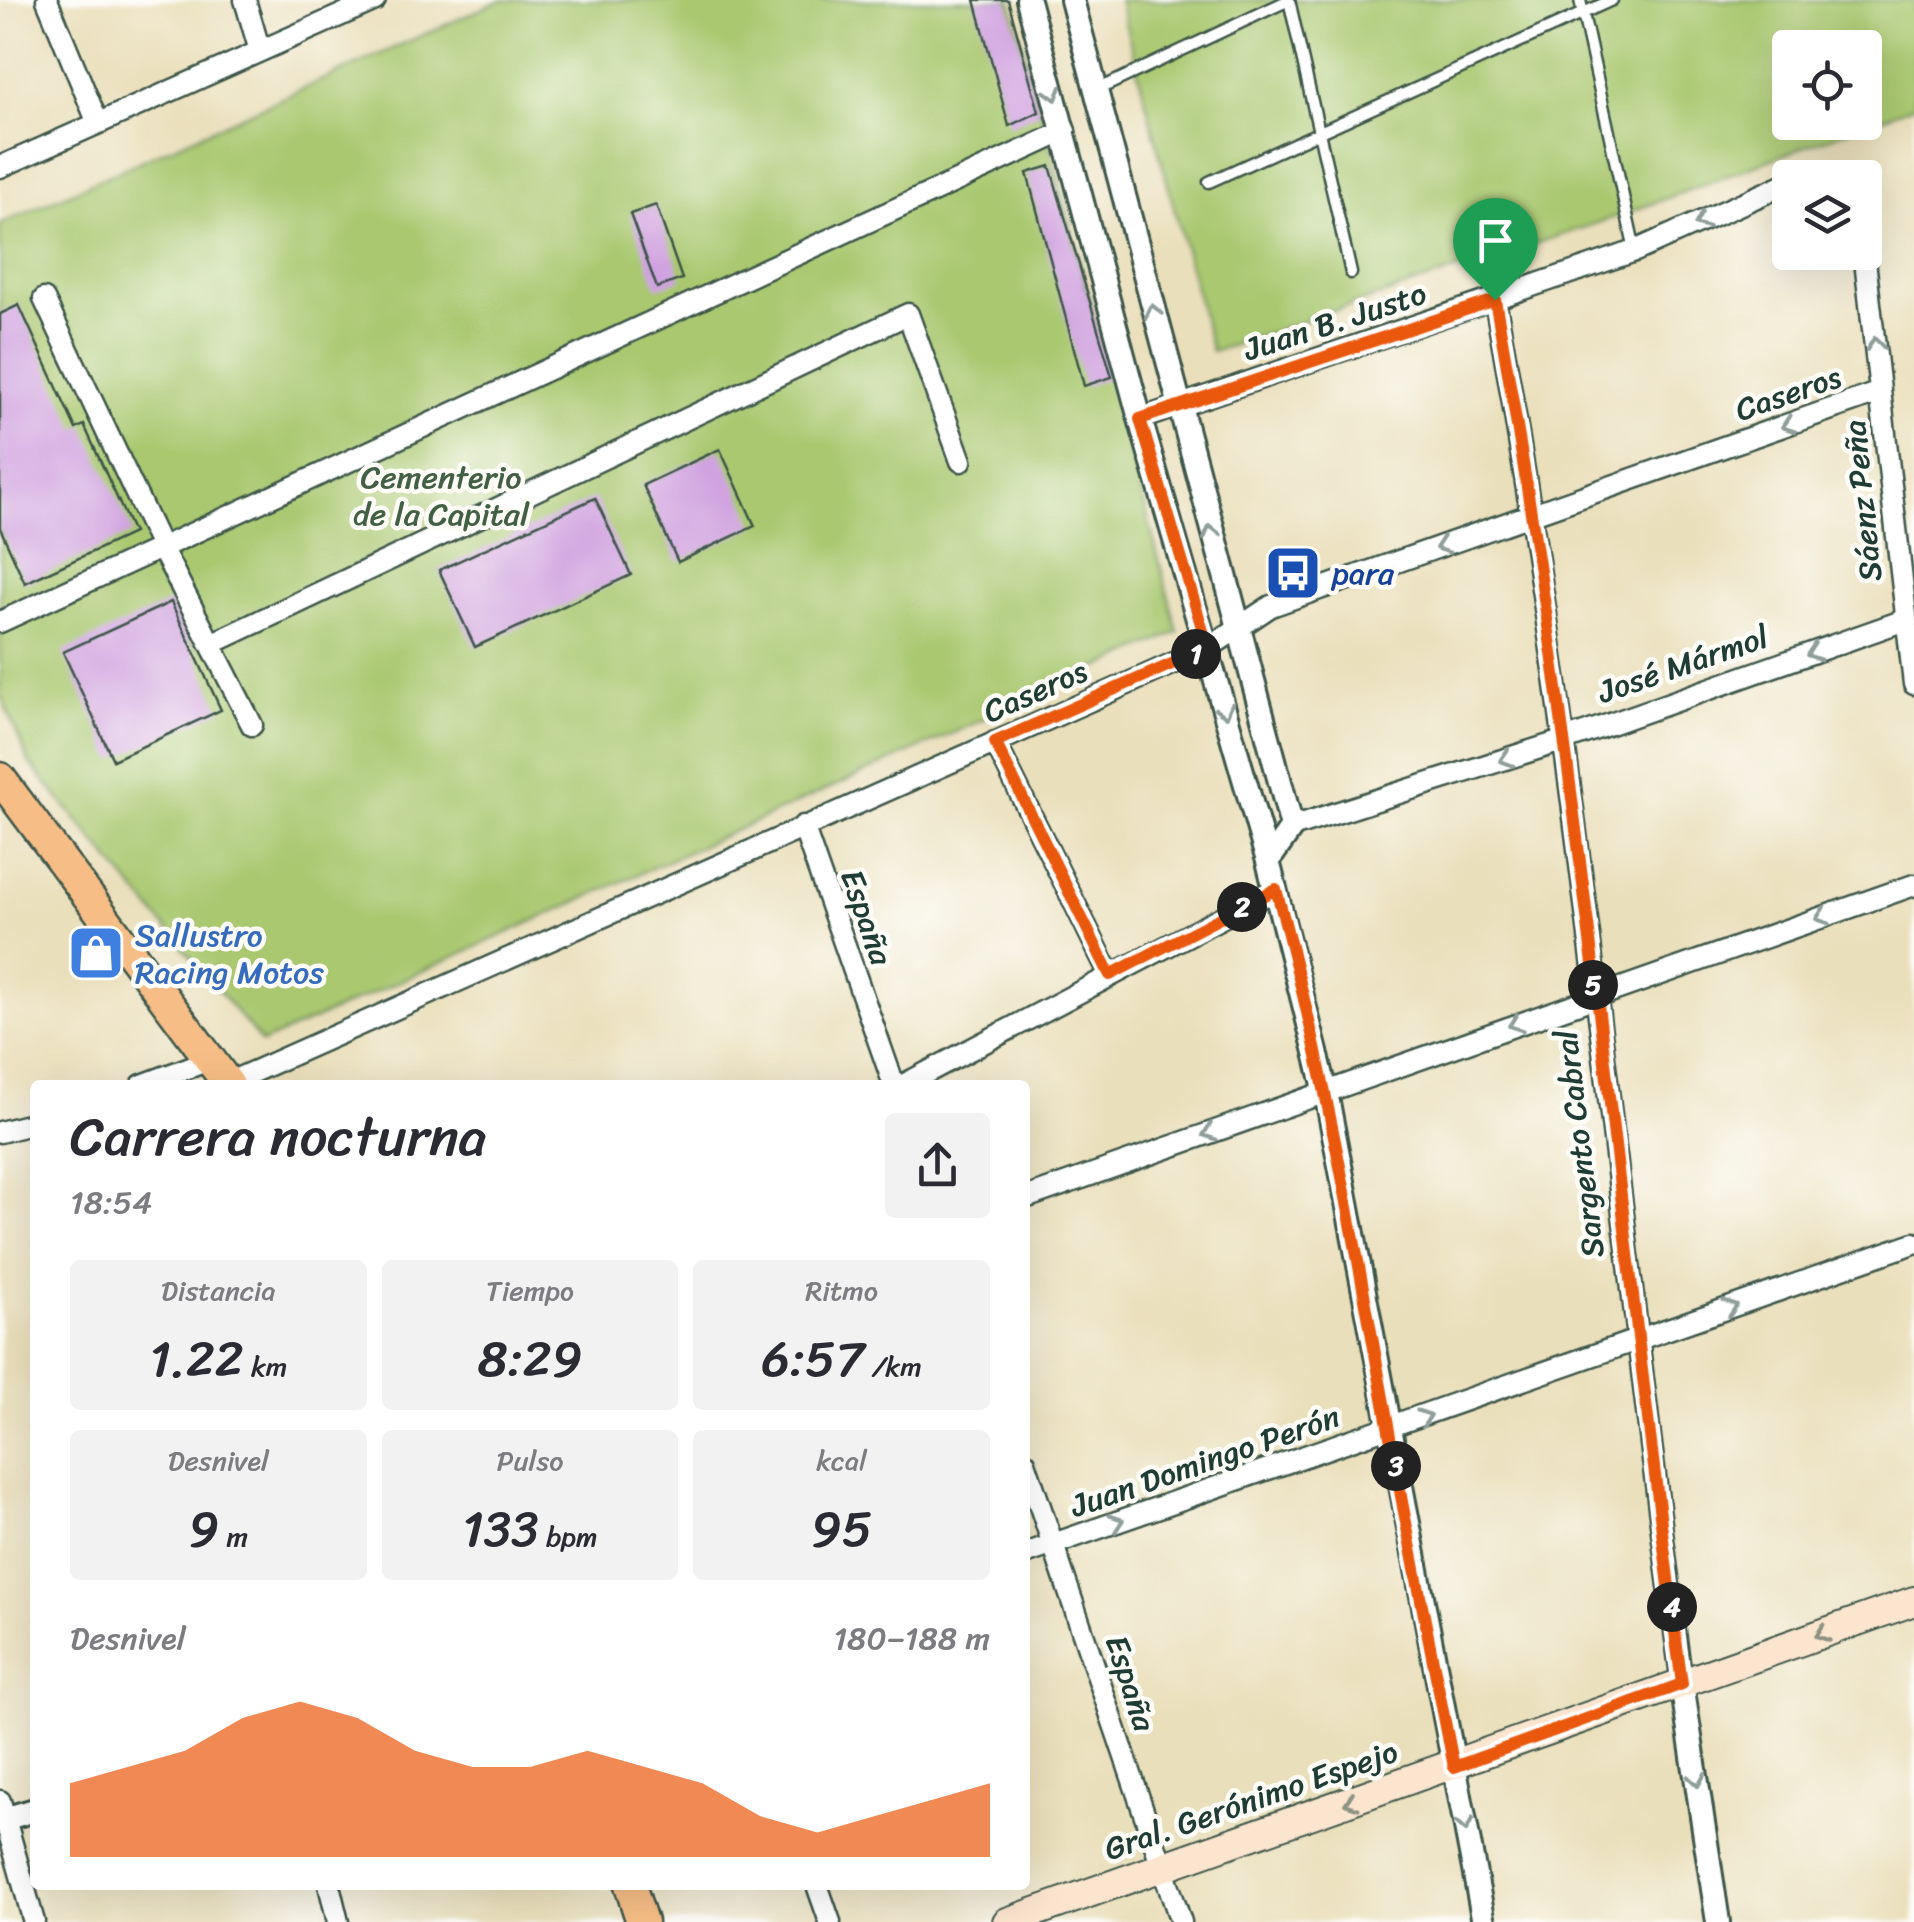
<!DOCTYPE html>
<html lang="es">
<head>
<meta charset="utf-8">
<style>
  body { margin:0; font-family:Sriracha,sans-serif; background:#f2f2f3; color:#2b2b33; height:100vh; display:flex; flex-direction:column; font-size:38px; white-space:nowrap }
  * { box-sizing:border-box; margin:0 }
  p { font-size:32px; color:#7c7c81 }
  .icon { flex:none; width:55px; height:55px; fill:none; stroke:currentColor; stroke-width:2; stroke-linecap:round; stroke-linejoin:round }
  .map { position:relative; flex:1; overflow:hidden }
  .details { position:absolute; left:30px; top:1080px; width:1000px; height:810px; display:flex; flex-direction:column; background:#fff; border-radius:10px; box-shadow:0 10px 40px #0002 }
  .details>* { flex:none }
  .tools { position:absolute; left:1772px; top:30px; display:grid; gap:20px }
  .tools a { display:grid; place-items:center; width:110px; height:110px; border-radius:10px; background:#fff; box-shadow:0 10px 40px #0002; font-size:50px }
  .pin { position:absolute; display:grid; place-items:center; width:85px; height:85px; color:#fff; margin:-102px -42px; border-radius:50% 50% 50% 0; rotate:-45deg; box-shadow:0 0 10px #0007 }
  .pin .icon { rotate:45deg }
  .km { position:absolute; width:50px; height:50px; margin:-25px; border-radius:50%; background:#222; color:#fff; font-size:28px; line-height:50px; text-align:center }
  .round { display:grid; place-items:center; flex:none; width:105px; height:105px; border-radius:10px; background:#f2f2f3 }
  .headline { display:flex; align-items:center; justify-content:space-between; height:170px; padding:0 40px }
  h1 { font-size:55px; font-weight:600; line-height:75px }
  .stats { display:grid; grid-template-columns:repeat(3,1fr); gap:15px; height:170px; padding:10px 40px }
  .stats div { display:grid; align-content:center; border-radius:10px; background:#f2f2f3; text-align:center }
  .stats b { font-size:50px; font-weight:600 }
  .stats small { font-size:28px; font-weight:400 }
  .stats p { font-size:28px }
  .chart { height:280px; padding:20px 40px }
  .chart p { display:flex; justify-content:space-between }
  .chart svg { width:100%; height:180px; margin-top:10px; fill:#ea580c; opacity:.7 }
  .map>svg:first-child { display:block }
  .green { fill:#a9c870; stroke:#648252; stroke-width:2.5; fill-rule:evenodd }
  .building { fill:#d0a3e0 }
  .lines { fill:none; stroke-linecap:round; stroke-linejoin:round }
  .service-casing { stroke:#3d5548; stroke-width:15 }
  .minor-casing { stroke:#3d5548; stroke-width:25 }
  .tertiary-casing { stroke:#3d5548; stroke-width:28 }
  .secondary-casing { stroke:#3d5548; stroke-width:32 }
  .primary-casing { stroke:#3d5548; stroke-width:35 }
  .service { stroke:#fff; stroke-width:10 }
  .minor { stroke:#fff; stroke-width:20 }
  .tertiary { stroke:#fff; stroke-width:22 }
  .secondary { stroke:#fbe5cf; stroke-width:28 }
  .primary { stroke:#f6be86; stroke-width:30 }
  .oneway { stroke:#8f9e9a }
  .oneway2 { stroke:#8d9182 }
  .route-casing { stroke:#fff; stroke-width:20 }
  .route { stroke:#ea580c; stroke-width:12 }
  .labels { text-anchor:middle; stroke-width:9; stroke-linejoin:round; paint-order:stroke }
  .street-label { font-size:32px; fill:#1f3d34; stroke:#fdfcf7 }
  .park-label { font-size:32px; fill:#426043; stroke:#fdfcf7 }
  .transit-label { font-size:32px; fill:#164399; stroke:#fdfcf7; text-anchor:start }
  .shop-label { font-size:32px; fill:#366cbe; stroke:#fdfcf7; text-anchor:start }
</style>
</head>
<body>
<div class="map">
<svg width="1914" height="1922" viewBox="0 0 1914 1922">
  <rect width="100%" height="100%" fill="#fdfcf7"/>
  <filter id="ink" filterUnits="userSpaceOnUse"><feTurbulence type="fractalNoise" baseFrequency=".01" numOctaves="2"/><feDisplacementMap in="SourceGraphic" scale="20" xChannelSelector="R" yChannelSelector="G"/><feConvolveMatrix kernelMatrix="1 2 1 2 8 2 1 2 1" color-interpolation-filters="sRGB"/></filter>
  <filter id="wash" filterUnits="userSpaceOnUse"><feTurbulence type="fractalNoise" baseFrequency=".0048" numOctaves="4" result="noise"/><feDisplacementMap in="SourceGraphic" scale="40" xChannelSelector="R" yChannelSelector="G"/><feGaussianBlur stdDeviation="2.25" result="paint"/><feColorMatrix in="noise" values="0 0 0 0 0 0 0 0 0 0 0 0 0 0 0 0 0 1.4 0 .05"/><feComposite in="paint" operator="in"/></filter>
  <g filter="url(#wash)">
    <rect width="100%" height="100%" fill="#eadfbb"/>
    <path class="green" d="M501,0H1011L1178,632L262,1043L29,762L0,694V224Z
      M1119,0H1914V106L1627,213L1212,352ZM1790,48H1865V122H1790Z"/>
    <g id="blocks">
      <path class="building" d="M975,0H1008L1039,112L1009,126Z
        M1050,166L1112,377L1084,386L1027,173Z
        M656,205L682,279L657,288L630,214Z
        M19,305L76,429L84,425L133,533L25,583L0,528V314Z
        M720,449L755,526L678,562L643,485Z
        M595,498L631,575L475,647L439,570Z
        M171,602L221,710L113,760L63,652Z"/>
    </g>
  </g>
  <g filter="url(#ink)">
    <use href="#blocks" fill-opacity="0" stroke="#3d5548" stroke-width="2.5"/>
    <g class="lines">
      <g class="service-casing">
        <path id="service" d="M1289,0L1351,273
          M1580,0L1635,251
          M1097,90L1289,0
          M1209,182L1612,0"/>
      </g>
      <g class="minor-casing">
        <path id="minor" d="M47,0L97,121
          M245,0L260,51
          M0,167L375,0
          M1864,252L1914,684
          M44,299L161,547L252,725
          M1495,300C1578,758 1619,1223 1682,1684
          M1140,419L1635,251L1790,182
          M0,622L1065,131
          M211,644L908,314L961,461
          M995,742L1110,975
          M803,826L894,1085
          M1292,827L1562,741L1905,620
          M228,1083L1208,648L1271,606L1880,392
          M142,1085L212,1059
          M903,1085L1276,889
          M0,1132L35,1123
          M1025,1198L1914,885
          M1025,1462L1181,1922
          M1025,1554L1914,1243
          M0,1801L34,1922
          M329,1885L338,1922
          M817,1885L830,1922"/>
      </g>
      <g class="tertiary-casing">
        <path id="tertiary" d="M1028,0L1140,419L1268,861L1326,1092L1484,1922
          M1072,0L1292,827L1268,861
          M1682,1684L1718,1922
          M0,1820L35,1810"/>
      </g>
      <g class="secondary-casing">
        <path id="secondary" d="M1007,1922L1914,1601"/>
      </g>
      <g class="primary-casing">
        <path id="primary" d="M0,778L229,1085
          M630,1885L642,1922"/>
      </g>
      <use href="#service" class="service"/>
      <use href="#minor" class="minor"/>
      <use href="#tertiary" class="tertiary"/>
      <use href="#secondary" class="secondary"/>
      <use href="#primary" class="primary"/>
    </g>
    <defs><path id="oneway-chevron" d="M-2-3.5L2.5 0L-2 3.5" fill="none" stroke-width="1.6" stroke-linecap="round" stroke-linejoin="round" transform="scale(2.5)"/></defs>
    <g class="oneway">
      <use href="#oneway-chevron" transform="translate(1054 94) rotate(74)"/>
      <use href="#oneway-chevron" transform="translate(1701 222) rotate(156)"/>
      <use href="#oneway-chevron" transform="translate(1153 311) rotate(-104)"/>
      <use href="#oneway-chevron" transform="translate(1875 344) rotate(-97)"/>
      <use href="#oneway-chevron" transform="translate(1788 425) rotate(161)"/>
      <use href="#oneway-chevron" transform="translate(1211 532) rotate(-105)"/>
      <use href="#oneway-chevron" transform="translate(1442 546) rotate(161)"/>
      <use href="#oneway-chevron" transform="translate(1813 653) rotate(161)"/>
      <use href="#oneway-chevron" transform="translate(1225 711) rotate(74)"/>
      <use href="#oneway-chevron" transform="translate(1506 759) rotate(162)"/>
      <use href="#oneway-chevron" transform="translate(1822 917) rotate(161)"/>
      <use href="#oneway-chevron" transform="translate(1515 1024) rotate(160)"/>
      <use href="#oneway-chevron" transform="translate(1209 1133) rotate(161)"/>
      <use href="#oneway-chevron" transform="translate(1731 1307) rotate(-19)"/>
      <use href="#oneway-chevron" transform="translate(1425 1417) rotate(-20)"/>
      <use href="#oneway-chevron" transform="translate(1117 1522) rotate(-19)"/>
      <use href="#oneway-chevron" transform="translate(1697 1780) rotate(81)"/>
      <use href="#oneway-chevron" transform="translate(1465 1825) rotate(79)"/>
    </g>
    <g class="oneway2">
      <use href="#oneway-chevron" transform="translate(1822 1634) rotate(160)"/>
      <use href="#oneway-chevron" transform="translate(1351 1802) rotate(161)"/>
    </g>
  </g>
  <g class="lines" filter="url(#ink)">
    <g class="route-casing">
      <path id="route" d="M1495,300C1579,758 1619,1223 1682,1684L1454,1767C1432,1655 1409,1543 1389,1431C1356,1249 1325,1068 1276,889L1110,975L995,742L1208,648L1140,419Z"/>
    </g>
    <use href="#route" class="route"/>
  </g>
  <defs>
    <g id="bus-square" transform="scale(2.875)"><rect x="-9" y="-9" width="18" height="18" rx="4" fill="#1a4fb4" stroke="#fdfcf7"/><path d="M-5-6H5V4H4V6H2V4H-2V6H-4V4H-5ZM-3.5-4V0h7V-4ZM-3.5 1.2v1.5H-2V1.2ZM2 1.2v1.5H3.5V1.2Z" fill="#fff"/></g>
    <g id="shop-square" transform="scale(2.875)"><rect x="-9" y="-9" width="18" height="18" rx="4" fill="#3f7fe0" stroke="#fdfcf7"/><path d="M-5-2.5h2.3a2.7 3.5 0 0 1 5.4 0H5L5.5 6h-11ZM-1.5-2.5h3a1.5 2.3 0 0 0-3 0Z" fill="#fff"/></g>
  </defs>
  <g fill-rule="evenodd">
    <use href="#bus-square" x="1293" y="573"/>
    <use href="#shop-square" x="96" y="953"/>
  </g>
  <g class="labels">
    <g class="street-label">
      <text transform="translate(1335 321) rotate(-18)" y="11">Juan B. Justo</text>
      <text transform="translate(1788 393) rotate(-19)" y="11">Caseros</text>
      <text transform="translate(1862 501) rotate(-96)" y="11">Sáenz Peña</text>
      <text transform="translate(1683 664) rotate(-19)" y="11">José Mármol</text>
      <text transform="translate(1035 691) rotate(-24)" y="11">Caseros</text>
      <text transform="translate(867 917) rotate(71)" y="11">España</text>
      <text transform="translate(1579 1144) rotate(-97)" y="11">Sargento Cabral</text>
      <text transform="translate(1205 1461) rotate(-19)" y="11">Juan Domingo Perón</text>
      <text transform="translate(1131 1683) rotate(72)" y="11">España</text>
      <text transform="translate(1251 1800) rotate(-19)" y="11">Gral. Gerónimo Espejo</text>
    </g>
    <g class="park-label">
      <text x="441" y="488">Cementerio<tspan x="441" dy="37">de la Capital</tspan></text>
    </g>
    <g class="transit-label">
      <text x="1332" y="584">para</text>
    </g>
    <g class="shop-label">
      <text x="135" y="946">Sallustro<tspan x="135" dy="37">Racing Motos</tspan></text>
    </g>
  </g>
</svg>
<div class="tools">
<a><svg class="icon" aria-label="locate" viewBox="0 0 24 24"><circle cx="12" cy="12" r="6"/><path d="M12 2v4M12 18v4M2 12h4M18 12h4"/></svg></a>
<a><svg class="icon" aria-label="layers" viewBox="0 0 24 24"><path d="M12 4l9 5-9 5-9-5zM3 14l9 5 9-5"/></svg></a>
</div>
<div class="pin" style="left:1495px;top:300px;background:#1e9e55"><svg class="icon" aria-label="arrive" viewBox="0 0 24 24"><path d="M6 21V4h12l-3 4 3 4H6"/></svg></div>
<b class="km" style="left:1196px;top:654px">1</b>
<b class="km" style="left:1242px;top:907px">2</b>
<b class="km" style="left:1396px;top:1466px">3</b>
<b class="km" style="left:1672px;top:1607px">4</b>
<b class="km" style="left:1593px;top:985px">5</b>
<section class="details">
<div class="headline"><div><h1>Carrera nocturna</h1><p>18:54</p></div><a class="round"><svg class="icon" aria-label="share" viewBox="0 0 24 24"><path d="M12 15V3M7 8l5-5 5 5M5 13v7h14v-7"/></svg></a></div>
<div class="stats">
<div><p>Distancia</p><b>1.22<small> km</small></b></div>
<div><p>Tiempo</p><b>8:29</b></div>
<div><p>Ritmo</p><b>6:57<small> /km</small></b></div>
</div>
<div class="stats">
<div><p>Desnivel</p><b>9<small> m</small></b></div>
<div><p>Pulso</p><b>133<small> bpm</small></b></div>
<div><p>kcal</p><b>95</b></div>
</div>
<div class="chart"><p><span>Desnivel</span>180–188 m</p>
<svg viewBox="0 0 160 44" preserveAspectRatio="none"><path d="M0 44V26L10 22L20 18L30 10L40 6L50 10L60 18L70 22L80 22L90 18L100 22L110 26L120 34L130 38L140 34L150 30L160 26V44z"/></svg>
</div>
</section>
</div>
</body>
</html>
